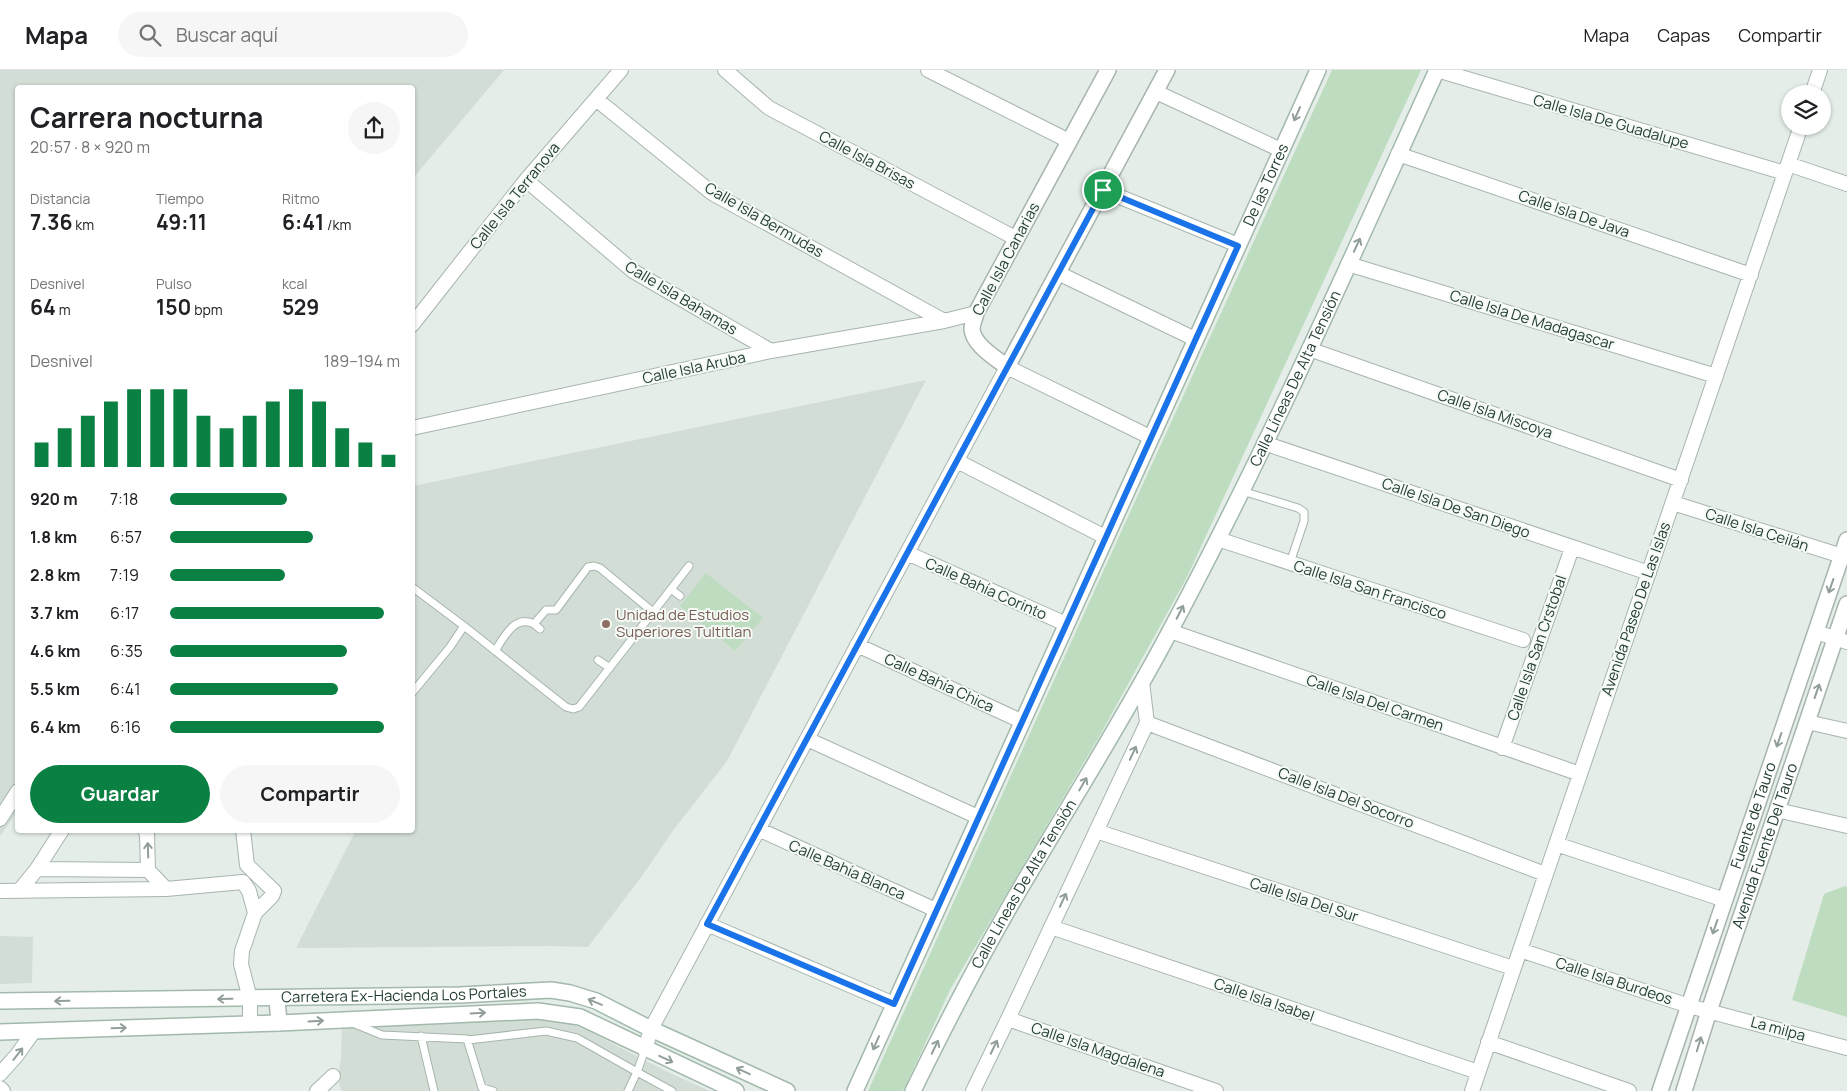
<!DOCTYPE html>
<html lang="es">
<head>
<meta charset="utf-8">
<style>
  body { margin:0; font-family:Manrope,sans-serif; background:#f6f6f6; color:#202124; height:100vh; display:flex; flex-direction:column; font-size:19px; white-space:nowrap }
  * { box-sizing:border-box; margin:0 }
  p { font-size:16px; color:#757577 }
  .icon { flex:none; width:28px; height:28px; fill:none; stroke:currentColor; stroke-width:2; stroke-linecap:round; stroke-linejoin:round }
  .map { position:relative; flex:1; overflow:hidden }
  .panel { position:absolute; left:15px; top:15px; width:400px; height:748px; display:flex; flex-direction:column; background:#fff; border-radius:5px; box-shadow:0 1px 4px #0004 }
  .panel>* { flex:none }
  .fabs { position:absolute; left:1781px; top:15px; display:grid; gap:10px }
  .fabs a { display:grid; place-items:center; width:50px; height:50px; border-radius:50%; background:#fff; box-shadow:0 1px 4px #0004; font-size:25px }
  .pin { position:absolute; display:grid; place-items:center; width:42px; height:42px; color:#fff; margin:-21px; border:2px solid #fff; border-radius:50%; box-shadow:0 1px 5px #0007 }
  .round { display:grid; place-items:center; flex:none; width:52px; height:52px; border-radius:26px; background:#f6f6f6 }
  .head { display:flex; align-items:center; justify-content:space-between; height:85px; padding:0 15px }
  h1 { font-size:28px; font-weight:700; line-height:38px }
  .figures { display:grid; grid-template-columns:repeat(3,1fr); gap:8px; height:85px; padding:5px 15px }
  .figures div { display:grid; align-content:center }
  .figures b { font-size:21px; font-weight:700 }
  .figures small { font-size:14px; font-weight:400 }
  .figures p { font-size:14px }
  .chart { height:140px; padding:10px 15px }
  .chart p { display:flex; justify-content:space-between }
  .chart svg { width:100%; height:90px; margin-top:5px; stroke:#0b8043; stroke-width:6 }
  .button { display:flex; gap:10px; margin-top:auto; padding:10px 15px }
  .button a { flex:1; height:58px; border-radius:30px; background:#0b8043; color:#fff; font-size:20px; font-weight:700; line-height:58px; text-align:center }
  .button a+a { background:#f6f6f6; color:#202124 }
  ul { padding:0 15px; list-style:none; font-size:16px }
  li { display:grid; grid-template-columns:80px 60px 1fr; align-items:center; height:38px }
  li i { height:12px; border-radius:6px; background:#0b8043 }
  header { display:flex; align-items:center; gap:30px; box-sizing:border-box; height:70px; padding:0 25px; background:#fff; border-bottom:1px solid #e0e0e0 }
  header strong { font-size:24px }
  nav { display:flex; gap:28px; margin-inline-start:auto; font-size:18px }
  .search { width:350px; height:45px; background:#f6f6f6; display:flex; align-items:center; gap:12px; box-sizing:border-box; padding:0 18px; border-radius:28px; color:#757577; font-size:19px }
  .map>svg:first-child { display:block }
  .built { fill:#d2ddd6 }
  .green { fill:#beddc0 }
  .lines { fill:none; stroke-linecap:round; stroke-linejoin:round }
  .service-casing { stroke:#a7b5ad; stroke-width:9 }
  .minor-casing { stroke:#a7b5ad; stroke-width:16 }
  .tertiary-casing { stroke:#a7b5ad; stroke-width:18 }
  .secondary-casing { stroke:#a3b9ac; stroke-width:18 }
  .service { stroke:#fff; stroke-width:7 }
  .minor { stroke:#fff; stroke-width:14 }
  .tertiary { stroke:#fff; stroke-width:15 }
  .secondary { stroke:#fff; stroke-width:15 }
  .oneway { stroke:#929f98 }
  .route-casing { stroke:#fff; stroke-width:10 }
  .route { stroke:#1a73e8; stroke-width:6 }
  .education-dot { fill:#8d6e63; stroke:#f5faf6; stroke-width:2 }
  .labels { text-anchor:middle; stroke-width:4; stroke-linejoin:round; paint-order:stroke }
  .street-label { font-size:15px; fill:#243f31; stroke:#f5faf6 }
  .education-label { font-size:15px; fill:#785e54; stroke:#f5faf6; text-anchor:start }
</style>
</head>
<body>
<header>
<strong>Mapa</strong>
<div class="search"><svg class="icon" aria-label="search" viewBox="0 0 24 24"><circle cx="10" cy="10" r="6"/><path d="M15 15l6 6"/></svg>Buscar aquí</div>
<nav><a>Mapa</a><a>Capas</a><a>Compartir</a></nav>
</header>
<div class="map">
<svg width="1847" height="1021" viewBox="0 0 1847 1021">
  <rect width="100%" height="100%" fill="#e4ede7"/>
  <path class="built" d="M0,0H504L413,108L412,18H18V741L0,766Z
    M926,310L727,691L672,762L642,806L588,877L551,876L296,878L356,760H412L413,416Z
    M0,866L33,867L32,913L0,914Z
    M498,949H559L592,963L672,1004L710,1021H341L338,1008L341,987L342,958Z"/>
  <path class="green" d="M1332,0H1421L1187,507L1099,667L951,918L903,1021H868L1121,462Z
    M706,503L763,548L735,581L680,536Z
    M1845,816L1847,817V947L1792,930L1824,824Z"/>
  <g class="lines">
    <g class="service-casing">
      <path id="service" d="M1242,421L1298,438L1304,442V451L1290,493
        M412,517L464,556L450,577L412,623
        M671,519L680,526
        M534,554L540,559
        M464,556L566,637L573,639L579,637L689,496
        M495,581C504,567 515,544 534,554L546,540H556L588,497L594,496L600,498L653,542
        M598,590L610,598
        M355,954L382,965L467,969L482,1018L493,1021
        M421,966L434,1021
        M468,970L546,961L577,968L637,1002L645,980
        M628,1021L637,1002L672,1021"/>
    </g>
    <g class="minor-casing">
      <path id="minor" d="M725,0L769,38L1017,169
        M928,0L1069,71
        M1437,0L1785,103
        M1156,22L1281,80
        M1812,24L1820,0
        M596,29L712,123L944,251
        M1398,84L1751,205
        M1788,94L1847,114
        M526,110L633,201L771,281
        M1103,120L1238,175
        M1348,194L1716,306
        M1058,203L1195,269
        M412,255L526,110L621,0
        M1309,279L1681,410
        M412,358L771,281L944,251L976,243
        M1264,373L1649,503
        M957,391L1105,467
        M1673,433L1842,486
        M1218,469L1523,570
        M907,483L1066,554
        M1170,561L1580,704
        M1816,562L1847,572
        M857,575L1021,651
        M1807,652L1847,661
        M1147,653L1545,804
        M807,669L978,747
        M1502,678L1572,478
        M1777,740L1847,756
        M0,749L18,721
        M758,759L936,840
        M145,760L147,764L148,800L166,819
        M243,760L247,795L274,821L272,826L255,843L242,881L241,894L250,929V954
        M1096,761L1513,898
        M1556,774L1725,830
        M37,799L148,800
        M20,820L37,799L62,760
        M0,821L166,819L243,812L249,821L255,843
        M707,854L894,934
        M1051,857L1478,1002
        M1520,880L1689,936L1847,978
        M1008,949L1216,1021
        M1488,972L1629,1021
        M645,980L651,959L1007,297L1150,367
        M0,1004L17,985L34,961
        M0,1018L3,1021
        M317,1021L333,1006
        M973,1021L1008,949L1147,653L1142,612
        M1472,1021L1801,56"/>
    </g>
    <g class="tertiary-casing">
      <g id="tertiary">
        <path d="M1108,0L976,243C975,248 972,254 972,259C973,275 996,288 1007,297L1167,0"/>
        <path d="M277,929L279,953"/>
        <path id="s1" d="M1660,1021L1847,470"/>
        <path id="s2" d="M1684,1021L1709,941L1847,534"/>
      </g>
    </g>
    <g class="secondary-casing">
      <g id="secondary">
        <path id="s3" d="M0,931L460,925L551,920L570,923L596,931L651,959L787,1021"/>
        <path d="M0,962L279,953L538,941L580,947L736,1021"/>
        <path id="s4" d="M855,1021L1318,0"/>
        <path id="s5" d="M913,1021C951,943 991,866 1036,792C1081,716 1128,641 1169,563C1267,380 1351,189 1437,0"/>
      </g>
    </g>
    <use href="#service" class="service"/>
    <use href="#minor" class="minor"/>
    <use href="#tertiary" class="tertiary"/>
    <use href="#secondary" class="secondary"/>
  </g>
  <defs><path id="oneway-shaft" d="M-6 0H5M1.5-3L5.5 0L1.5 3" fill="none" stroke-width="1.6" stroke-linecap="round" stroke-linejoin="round" transform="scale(1.25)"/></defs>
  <g class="oneway">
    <use href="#oneway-shaft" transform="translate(1297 44) rotate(114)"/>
    <use href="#oneway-shaft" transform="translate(1357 175) rotate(-65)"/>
    <use href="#oneway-shaft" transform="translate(1831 516) rotate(109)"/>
    <use href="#oneway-shaft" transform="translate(1180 542) rotate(-63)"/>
    <use href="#oneway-shaft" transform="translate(1817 621) rotate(-71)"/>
    <use href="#oneway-shaft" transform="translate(1779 670) rotate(109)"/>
    <use href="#oneway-shaft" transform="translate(1133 683) rotate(-65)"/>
    <use href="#oneway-shaft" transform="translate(1083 714) rotate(-60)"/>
    <use href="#oneway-shaft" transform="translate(148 780) rotate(-92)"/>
    <use href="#oneway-shaft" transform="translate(1063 830) rotate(-65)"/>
    <use href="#oneway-shaft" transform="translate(1715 857) rotate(109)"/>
    <use href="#oneway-shaft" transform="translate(225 929) rotate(179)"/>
    <use href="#oneway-shaft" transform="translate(62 931) rotate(179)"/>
    <use href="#oneway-shaft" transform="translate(595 932) rotate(-158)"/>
    <use href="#oneway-shaft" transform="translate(478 943) rotate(-3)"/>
    <use href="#oneway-shaft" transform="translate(316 951) rotate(-3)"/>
    <use href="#oneway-shaft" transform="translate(119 958) rotate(-2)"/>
    <use href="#oneway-shaft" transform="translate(876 973) rotate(114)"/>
    <use href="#oneway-shaft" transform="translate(1699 974) rotate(-73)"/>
    <use href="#oneway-shaft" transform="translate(935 977) rotate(-64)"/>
    <use href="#oneway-shaft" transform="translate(994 977) rotate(-64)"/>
    <use href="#oneway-shaft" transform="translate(18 984) rotate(-52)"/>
    <use href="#oneway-shaft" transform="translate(666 989) rotate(25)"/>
    <use href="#oneway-shaft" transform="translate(743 1001) rotate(-155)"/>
  </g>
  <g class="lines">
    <g class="route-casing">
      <path id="route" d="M1103,120L1238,176L894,934L707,854Z"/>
    </g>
    <use href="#route" class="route"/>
  </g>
  <circle class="education-dot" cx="606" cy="554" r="5"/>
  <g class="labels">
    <g class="street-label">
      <text transform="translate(1611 52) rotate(16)" y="5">Calle Isla De Guadalupe</text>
      <text transform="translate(867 90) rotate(28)" y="5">Calle Isla Brisas</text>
      <text dy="5" stroke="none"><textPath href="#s4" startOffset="995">De las Torres</textPath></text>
      <text transform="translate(515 126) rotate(-51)" y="5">Calle Isla Terranova</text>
      <text transform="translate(1574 144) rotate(19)" y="5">Calle Isla De Java</text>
      <text transform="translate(764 150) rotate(30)" y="5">Calle Isla Bermudas</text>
      <text transform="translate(1006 189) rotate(-62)" y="5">Calle Isla Canarias</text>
      <text transform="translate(681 228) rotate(31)" y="5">Calle Isla Bahamas</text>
      <text transform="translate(1532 250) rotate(17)" y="5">Calle Isla De Madagascar</text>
      <text transform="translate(694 298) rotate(-12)" y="5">Calle Isla Aruba</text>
      <text dy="5" stroke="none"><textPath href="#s5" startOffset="809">Calle Líneas De Alta Tensión</textPath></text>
      <text transform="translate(1495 344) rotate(19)" y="5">Calle Isla Miscoya</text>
      <text transform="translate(1456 438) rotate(19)" y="5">Calle Isla De San Diego</text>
      <text transform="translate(1757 460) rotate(18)" y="5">Calle Isla Ceilán</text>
      <text transform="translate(986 519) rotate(24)" y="5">Calle Bahía Corinto</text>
      <text transform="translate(1370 520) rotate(18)" y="5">Calle Isla San Francisco</text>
      <text transform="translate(1636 539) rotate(-71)" y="5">Avenida Paseo De Las Islas</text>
      <text transform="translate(1537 578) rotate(-71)" y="5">Calle Isla San Crstobal</text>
      <text transform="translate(939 613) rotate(25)" y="5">Calle Bahía Chica</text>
      <text transform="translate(1375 633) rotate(19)" y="5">Calle Isla Del Carmen</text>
      <text transform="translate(1346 728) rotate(21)" y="5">Calle Isla Del Socorro</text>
      <text dy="5" stroke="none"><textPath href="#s1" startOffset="291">Fuente de Tauro</textPath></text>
      <text dy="5" stroke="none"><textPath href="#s2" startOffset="258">Avenida Fuente Del Tauro</textPath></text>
      <text transform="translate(847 800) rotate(24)" y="5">Calle Bahía Blanca</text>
      <text dy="5" stroke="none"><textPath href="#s5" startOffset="235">Calle Líneas De Alta Tensión</textPath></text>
      <text transform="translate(1304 830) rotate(18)" y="5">Calle Isla Del Sur</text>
      <text transform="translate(1614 911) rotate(18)" y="5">Calle Isla Burdeos</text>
      <text dy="5" stroke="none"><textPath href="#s3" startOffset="404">Carretera Ex-Hacienda Los Portales</textPath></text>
      <text transform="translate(1264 930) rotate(19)" y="5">Calle Isla Isabel</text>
      <text transform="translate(1778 959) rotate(15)" y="5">La milpa</text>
      <text transform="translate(1098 980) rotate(19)" y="5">Calle Isla Magdalena</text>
    </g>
    <g class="education-label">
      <text x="616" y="550">Unidad de Estudios<tspan x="616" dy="17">Superiores Tultitlan</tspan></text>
    </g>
  </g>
</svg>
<div class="fabs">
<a><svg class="icon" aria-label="layers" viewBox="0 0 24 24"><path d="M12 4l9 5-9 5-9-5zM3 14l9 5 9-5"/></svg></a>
</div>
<div class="pin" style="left:1103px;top:120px;background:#1e9e55"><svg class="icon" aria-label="arrive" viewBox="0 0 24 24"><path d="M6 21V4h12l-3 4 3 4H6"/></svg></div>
<section class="panel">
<div class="head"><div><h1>Carrera nocturna</h1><p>20:57 · 8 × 920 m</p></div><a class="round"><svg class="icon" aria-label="share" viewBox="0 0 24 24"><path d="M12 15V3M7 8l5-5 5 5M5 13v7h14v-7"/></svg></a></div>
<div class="figures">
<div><p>Distancia</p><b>7.36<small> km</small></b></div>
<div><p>Tiempo</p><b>49:11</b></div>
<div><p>Ritmo</p><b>6:41<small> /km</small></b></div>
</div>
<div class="figures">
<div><p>Desnivel</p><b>64<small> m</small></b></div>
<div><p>Pulso</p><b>150<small> bpm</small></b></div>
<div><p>kcal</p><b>529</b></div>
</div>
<div class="chart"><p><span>Desnivel</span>189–194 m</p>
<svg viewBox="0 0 160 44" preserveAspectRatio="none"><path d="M5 44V32M15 44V25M25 44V19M35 44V12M45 44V6M55 44V6M65 44V6M75 44V19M85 44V25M95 44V19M105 44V12M115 44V6M125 44V12M135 44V25M145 44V32M155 44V38"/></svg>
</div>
<ul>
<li><b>920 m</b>7:18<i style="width:51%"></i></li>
<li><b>1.8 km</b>6:57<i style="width:62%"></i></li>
<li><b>2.8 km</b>7:19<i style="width:50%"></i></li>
<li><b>3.7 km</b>6:17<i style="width:93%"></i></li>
<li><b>4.6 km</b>6:35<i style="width:77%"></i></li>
<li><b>5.5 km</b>6:41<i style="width:73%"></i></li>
<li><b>6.4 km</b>6:16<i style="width:93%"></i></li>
</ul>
<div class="button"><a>Guardar</a><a>Compartir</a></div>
</section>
</div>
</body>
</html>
